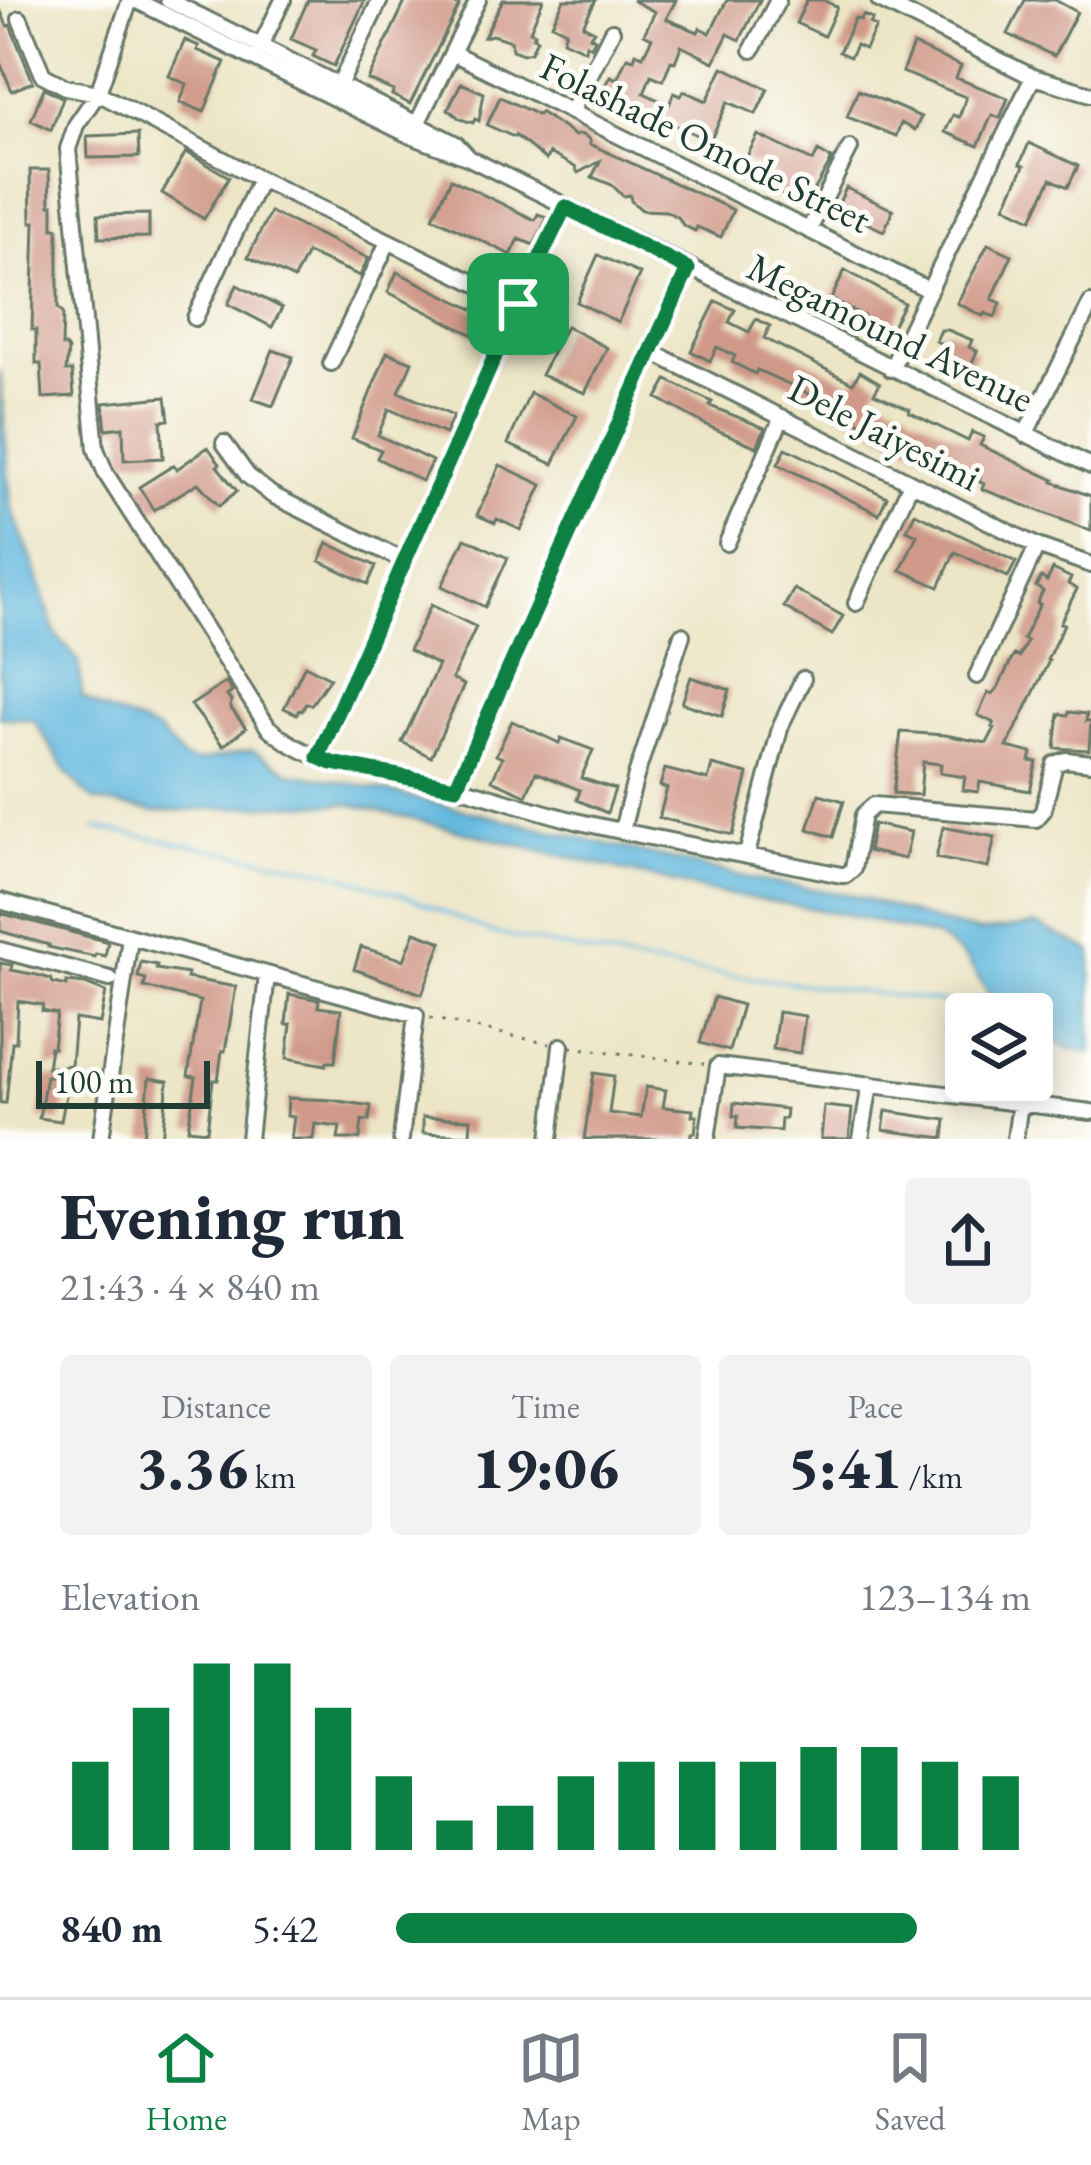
<!DOCTYPE html>
<html lang="en">
<head>
<meta charset="utf-8">
<style>
  body { margin:0; font-family:"EB Garamond",serif; background:#f2f2f3; color:#1f2937; height:100vh; display:flex; flex-direction:column; font-size:45px; white-space:nowrap }
  * { box-sizing:border-box; margin:0 }
  p { font-size:39px; color:#747a83 }
  .icon { flex:none; width:66px; height:66px; fill:none; stroke:currentColor; stroke-width:2; stroke-linecap:round; stroke-linejoin:round }
  .map { position:relative; height:1139px; overflow:hidden }
  .drawer { display:flex; flex-direction:column; background:#fff; flex:1 }
  .drawer>* { flex:none }
  .tools { position:absolute; left:945px; top:993px; display:grid; gap:24px }
  .tools a { display:grid; place-items:center; width:108px; height:108px; border-radius:12px; background:#fff; box-shadow:0 6px 30px #0003; font-size:60px }
  .scale { position:absolute; left:36px; bottom:30px; width:174px; box-sizing:border-box; padding-left:12px; border:6px solid #1f3d34; border-top:0; font-size:33px; line-height:42px; white-space:nowrap; color:#1f3d34; -webkit-text-stroke:9px #fdfcf7; paint-order:stroke }
  .pin { position:absolute; display:grid; place-items:center; width:102px; height:102px; color:#fff; margin:-51px; border-radius:24px; box-shadow:0 6px 18px #0006 }
  .round { display:grid; place-items:center; flex:none; width:126px; height:126px; border-radius:12px; background:#f2f2f3 }
  .summary { display:flex; align-items:center; justify-content:space-between; height:204px; padding:0 60px }
  h1 { font-size:66px; font-weight:800; line-height:90px }
  .stats { display:grid; grid-template-columns:repeat(3,1fr); gap:18px; height:204px; padding:12px 60px }
  .stats div { display:grid; align-content:center; border-radius:12px; background:#f2f2f3; text-align:center }
  .stats b { font-size:60px; font-weight:800 }
  .stats small { font-size:33px; font-weight:400 }
  .stats p { font-size:33px }
  .chart { height:336px; padding:24px 60px }
  .chart p { display:flex; justify-content:space-between }
  .chart svg { width:100%; height:216px; margin-top:12px; stroke:#0b8043; stroke-width:6 }
  ul { padding:0 60px; list-style:none; font-size:39px }
  li { display:grid; grid-template-columns:192px 144px 1fr; align-items:center; height:90px }
  li i { height:30px; border-radius:15px; background:#0b8043 }
  .tab-bar { display:flex; justify-content:space-around; align-items:center; height:168px; border-top:3px solid #e0e1e3; background:#fff; font-size:33px; color:#747a83 }
  .tab-bar a { display:grid; justify-items:center; gap:6px }
  .tab-bar .selected { color:#0b8043 }
  .map>svg:first-child { display:block }
  .water { fill:#61b8de; stroke:#407a89; stroke-width:3 }
  .lines { fill:none; stroke-linecap:round; stroke-linejoin:round }
  .stream { stroke:#61b8de; stroke-width:3 }
  .building { fill:#d09a8a }
  .minor-casing { stroke:#677867; stroke-width:20 }
  .path { stroke:#677867; stroke-width:3; stroke-dasharray:3 9; stroke-linecap:butt }
  .minor { stroke:#fff; stroke-width:14 }
  .route-casing { stroke:#fff; stroke-width:24 }
  .route { stroke:#0b8043; stroke-width:15 }
  .labels { text-anchor:middle; stroke-width:10; stroke-linejoin:round; paint-order:stroke }
  .street-label { font-size:39px; fill:#1f3d34; stroke:#fdfcf7 }
</style>
</head>
<body>
<div class="map">
<svg width="1091" height="1139" viewBox="0 0 1091 1139">
  <rect width="100%" height="100%" fill="#fdfcf7"/>
  <filter id="ink" filterUnits="userSpaceOnUse"><feTurbulence type="fractalNoise" baseFrequency=".00833" numOctaves="2"/><feDisplacementMap in="SourceGraphic" scale="24" xChannelSelector="R" yChannelSelector="G"/><feConvolveMatrix kernelMatrix="1 2 1 2 8 2 1 2 1" color-interpolation-filters="sRGB"/></filter>
  <filter id="wash" filterUnits="userSpaceOnUse"><feTurbulence type="fractalNoise" baseFrequency=".004" numOctaves="4" result="noise"/><feDisplacementMap in="SourceGraphic" scale="48" xChannelSelector="R" yChannelSelector="G"/><feGaussianBlur stdDeviation="2.7" result="paint"/><feColorMatrix in="noise" values="0 0 0 0 0 0 0 0 0 0 0 0 0 0 0 0 0 1.4 0 .05"/><feComposite in="paint" operator="in"/></filter>
  <g filter="url(#wash)">
    <rect width="100%" height="100%" fill="#ece5c6"/>
    <path class="water" d="M0,370L11,507L33,562L56,635L79,661L82,697L102,709L158,731L183,759L198,762L252,750L291,773L359,785L766,882L852,895L940,923L980,932L1037,925L1091,951V1053L1067,1048L1032,1028V1014H1006L1001,1011L965,958L937,937L844,914L708,891L350,804L271,805L156,812L94,801L68,774L34,720L0,717Z"/>
    <g class="lines">
      <path class="stream" d="M96,828L325,870L409,897L492,933L645,964L972,1006L996,997"/>
    </g>
    <g id="blocks">
      <path class="building" d="M308,0H365L334,66L313,56L316,50L291,39Z
        M406,0H446L459,6L410,104L392,95L394,91L368,80Z
        M503,0H543L530,31L535,33L533,37L537,39L531,52L523,54L512,50L511,41L492,35L484,37Z
        M564,0H596L583,25L594,31L590,36L595,39L591,47L586,44L585,50L563,40L566,31L552,24Z
        M632,0H676L666,19L698,32L700,28L710,33L727,0H760L740,40L728,34L714,62L681,46L675,62L671,61L663,80L651,75L644,93L669,105L674,93L681,96L684,91L707,101L723,67L768,89L756,114L728,102L710,141L648,113L645,119L600,95L610,76L617,79L627,57L634,59L636,53L643,56L652,38L644,34L655,12Z
        M807,0H823L837,7L824,36L796,23Z
        M1025,0H1055L1077,12L1054,56L1008,34Z
        M0,9L7,26L10,25L33,82L12,91L0,62Z
        M863,15L873,19L870,24L876,27L865,49L856,45L850,57L839,52L855,18L861,20Z
        M185,40L199,46L197,50L225,62L204,112L180,102L187,84L169,76Z
        M913,45L961,66L956,78L1008,98L1000,118L992,115L978,146L945,132L953,115L959,117L966,97L902,72Z
        M461,83L484,93L479,121L475,119L473,123L460,119L448,109Z
        M44,88L63,98L51,130L31,120Z
        M858,90L921,117L915,130L901,123L896,136L847,117Z
        M500,97L538,115L540,112L575,136L579,134L585,136L590,140V144L733,210L721,237L697,227L695,231L683,225L679,218L666,211L642,210L631,201L630,195L623,196L612,185L592,177L600,161L578,173L575,167L549,153L546,160L515,135L514,137L487,125Z
        M138,134L139,157L88,158L87,136Z
        M758,135L813,161L818,151L832,159L811,196L797,188L791,200L768,187L775,175L745,160Z
        M1029,143L1078,166L1068,187L1051,179L1032,219L1005,206L1024,166L1020,164Z
        M186,152L229,177L204,219L162,193Z
        M30,170H49L50,205H53V228H58V308L63,313L62,346H65L68,350L66,371H72L74,396L43,398L41,364H36V330H32L35,222H31Z
        M451,179L535,220L538,214L547,218L534,245L519,239L511,255L433,217Z
        M846,188L893,210L884,231L836,209Z
        M270,212L368,258L360,276L307,253L294,279L248,257Z
        M149,214V237L99,238L98,215Z
        M988,244L1012,255L992,299L1001,303L995,317L985,313L983,316L957,303Z
        M598,255L640,274L618,322L577,302Z
        M845,270L904,303L890,330L831,299Z
        M397,272L497,321L487,342L388,292Z
        M237,285L282,308L272,327L228,304Z
        M716,301L735,310L729,322L749,332L756,319L770,326L764,338L853,383L860,371L880,383L874,393L910,409L909,412L968,441L972,432L984,437L980,445L1054,480L1053,482L1091,496V531L982,489L984,484L978,481L980,478L868,427L800,389L757,370L755,374L732,362L735,356L717,347L710,361L691,351Z
        M566,326L607,348L585,393L541,375Z
        M941,330H948L972,340L969,347L977,351L971,365L938,352L942,344L936,341Z
        M273,350L293,357L273,406L253,399Z
        M387,352L412,362L399,392L453,416L445,434L389,409L378,435L432,461L422,481L377,458L381,450L352,438Z
        M667,380L712,402L710,406L765,428L757,447L710,427L657,398Z
        M530,393L577,416L553,464L508,444Z
        M166,397L169,420L161,421L163,458L124,460L123,427L106,429L103,403Z
        M208,447L220,464L217,466L237,491L219,506L198,483L154,510L139,487L174,465L177,469Z
        M786,448L887,497L879,514L778,464Z
        M500,465L542,485L521,530L497,519L495,523L477,515Z
        M915,513L1016,562L1008,577L955,552L939,587L901,570L917,535L907,530Z
        M465,538L508,558L485,607L442,586Z
        M328,543L376,566L368,584L320,561Z
        M1053,569L1071,578L1068,584L1077,589L1060,623L1064,624L1047,660L1049,661L1007,747L1032,753L1030,761L1037,762L1030,791L980,782L978,792L963,790L965,777L940,773L941,764L923,762L920,795L893,793L901,732L945,735L987,743L995,728L992,727L994,723L978,715L988,693L992,694L997,689L1014,655L1019,657L1027,641L1023,639L1040,604L1037,603L1043,591L1036,587L1041,577L1047,581Z
        M794,589L843,616L832,635L784,607Z
        M431,605L476,627L452,679L464,685L431,757L402,742L438,665L409,650Z
        M305,665L330,678L311,705L306,703L302,711L299,710L297,714L284,708Z
        M691,677L730,690L722,716L682,703Z
        M226,682L232,692L227,696L231,701L230,707L246,728L223,746L191,705Z
        M1069,712L1087,714L1086,721H1091L1089,750L1055,748L1059,714L1068,715Z
        M512,721L559,743L561,738L593,750L581,778L615,789L607,813L577,800L580,790L536,772L526,795L492,780L502,758L496,755Z
        M712,765L748,774L733,835L659,818L667,788L660,786L665,769L708,780Z
        M819,794L844,801L833,837L808,829Z
        M873,824L911,832L905,859L868,851Z
        M943,827L995,837L988,868L936,858Z
        M0,913L108,942L105,956L96,954L95,957L48,947L49,945L0,931Z
        M415,932L442,942L422,994L354,969L361,947L404,960Z
        M141,962L157,965L156,969L188,974L187,978L236,987L225,1051H222L218,1080H213L207,1131L188,1129L196,1077L188,1076L200,1001L144,987L146,979L138,977Z
        M0,963L12,965L11,970L37,975L51,979L53,983L67,986V982L85,984L106,992L100,1023L75,1019L71,1065L47,1068L50,1047L53,1048L57,1014L42,1011L43,1005L18,1001L16,1042H12L6,1103H0Z
        M289,994L319,1000L318,1007L341,1010L335,1062H327L326,1065L287,1058L291,1024H286Z
        M714,997L742,1005L729,1051L700,1043Z
        M778,1012L805,1016L800,1053L773,1049Z
        M594,1073L614,1076L609,1113L641,1117L646,1087L666,1090L663,1107L693,1110L692,1116H697L695,1133H692L691,1139H584Z
        M46,1076L69,1080L61,1121L39,1118Z
        M149,1078L168,1081L162,1139H144Z
        M288,1098L332,1100L371,1106L369,1121L362,1120L360,1139H338L340,1127L315,1124L313,1139H291L294,1117L287,1116Z
        M734,1103L786,1109L785,1119H781L780,1131L737,1128L738,1116H733Z
        M824,1106L852,1109L849,1139H821Z
        M886,1111L946,1120L944,1138L883,1130Z
        M423,1117L471,1119L470,1135L423,1133Z"/>
    </g>
  </g>
  <g filter="url(#ink)">
    <use href="#blocks" fill-opacity="0" stroke="#677867" stroke-width="3"/>
    <g class="lines">
      <g class="minor-casing">
        <path id="minor" d="M130,0L98,93L76,125L68,149L96,449L106,474L268,727C319,774 394,771 457,787C498,798 539,812 580,822C666,842 754,856 841,875H846L853,869L863,815L874,805L1036,819L1043,811L1055,764L1066,760L1091,763
          M135,0L411,136L469,158L1091,466
          M168,0L417,124L456,144L469,158
          M879,0L1033,77L1091,94
          M20,19L43,75L66,87L98,93L260,179L518,304
          M260,47L283,0
          M752,50L778,0
          M453,53L929,290
          M339,86L380,0
          M571,112L612,31
          M414,130L478,0
          M809,230L850,148
          M195,318L260,179
          M652,352L1037,546L1091,565
          M331,363L388,242
          M891,369L1033,77
          M1025,435L1091,303
          M224,443L248,476L272,495L404,561
          M727,543L782,417
          M856,603L911,483
          M977,676L1037,546
          M318,757L518,304L565,207
          M456,787L688,269
          M622,830L636,776L682,635
          M747,854L781,725L803,679
          M0,901L416,1015L401,1139
          M0,950L110,979
          M101,1139L130,938
          M249,1139L267,975
          M550,1139L561,1046
          M707,1139L718,1066L1091,1112
          M861,1139L870,1084
          M1015,1139L1020,1103"/>
      </g>
      <path class="path" d="M430,1018L550,1044
        M571,1047L704,1064"/>
      <use href="#minor" class="minor"/>
    </g>
  </g>
  <g class="lines" filter="url(#ink)">
    <g class="route-casing">
      <path id="route" d="M565,207L688,269L456,787L332,763L318,757L518,304Z"/>
    </g>
    <use href="#route" class="route"/>
  </g>
  <g class="labels">
    <g class="street-label">
      <text transform="translate(706 142) rotate(26)" y="14">Folashade Omode Street</text>
      <text transform="translate(891 332) rotate(26)" y="14">Megamound Avenue</text>
      <text transform="translate(885 432) rotate(27)" y="14">Dele Jaiyesimi</text>
    </g>
  </g>
</svg>
<div class="tools">
<a><svg class="icon" aria-label="layers" viewBox="0 0 24 24"><path d="M12 4l9 5-9 5-9-5zM3 14l9 5 9-5"/></svg></a>
</div>
<div class="scale">100 m</div>
<div class="pin" style="left:518px;top:304px;background:#1e9e55"><svg class="icon" aria-label="arrive" viewBox="0 0 24 24"><path d="M6 21V4h12l-3 4 3 4H6"/></svg></div>
</div>
<section class="drawer">
<div class="summary"><div><h1>Evening run</h1><p>21:43 · 4 × 840 m</p></div><a class="round"><svg class="icon" aria-label="share" viewBox="0 0 24 24"><path d="M12 15V3M7 8l5-5 5 5M5 13v7h14v-7"/></svg></a></div>
<div class="stats">
<div><p>Distance</p><b>3.36<small> km</small></b></div>
<div><p>Time</p><b>19:06</b></div>
<div><p>Pace</p><b>5:41<small> /km</small></b></div>
</div>
<div class="chart"><p><span>Elevation</span>123–134 m</p>
<svg viewBox="0 0 160 44" preserveAspectRatio="none"><path d="M5 44V26M15 44V15M25 44V6M35 44V6M45 44V15M55 44V29M65 44V38M75 44V35M85 44V29M95 44V26M105 44V26M115 44V26M125 44V23M135 44V23M145 44V26M155 44V29"/></svg>
</div>
<ul>
<li><b>840 m</b>5:42<i style="width:82%"></i></li>
</ul>
</section>
<nav class="tab-bar">
<a class="selected"><svg class="icon" aria-label="home" viewBox="0 0 24 24"><path d="M3 11l9-7 9 7M6 9v11h12V9"/></svg>Home</a>
<a><svg class="icon" aria-label="map" viewBox="0 0 24 24"><path d="M3 6l6-2 6 2 6-2v14l-6 2-6-2-6 2zM9 4v14M15 6v14"/></svg>Map</a>
<a><svg class="icon" aria-label="saved" viewBox="0 0 24 24"><path d="M7 4h10v16l-5-4-5 4z"/></svg>Saved</a>
</nav>
</body>
</html>
